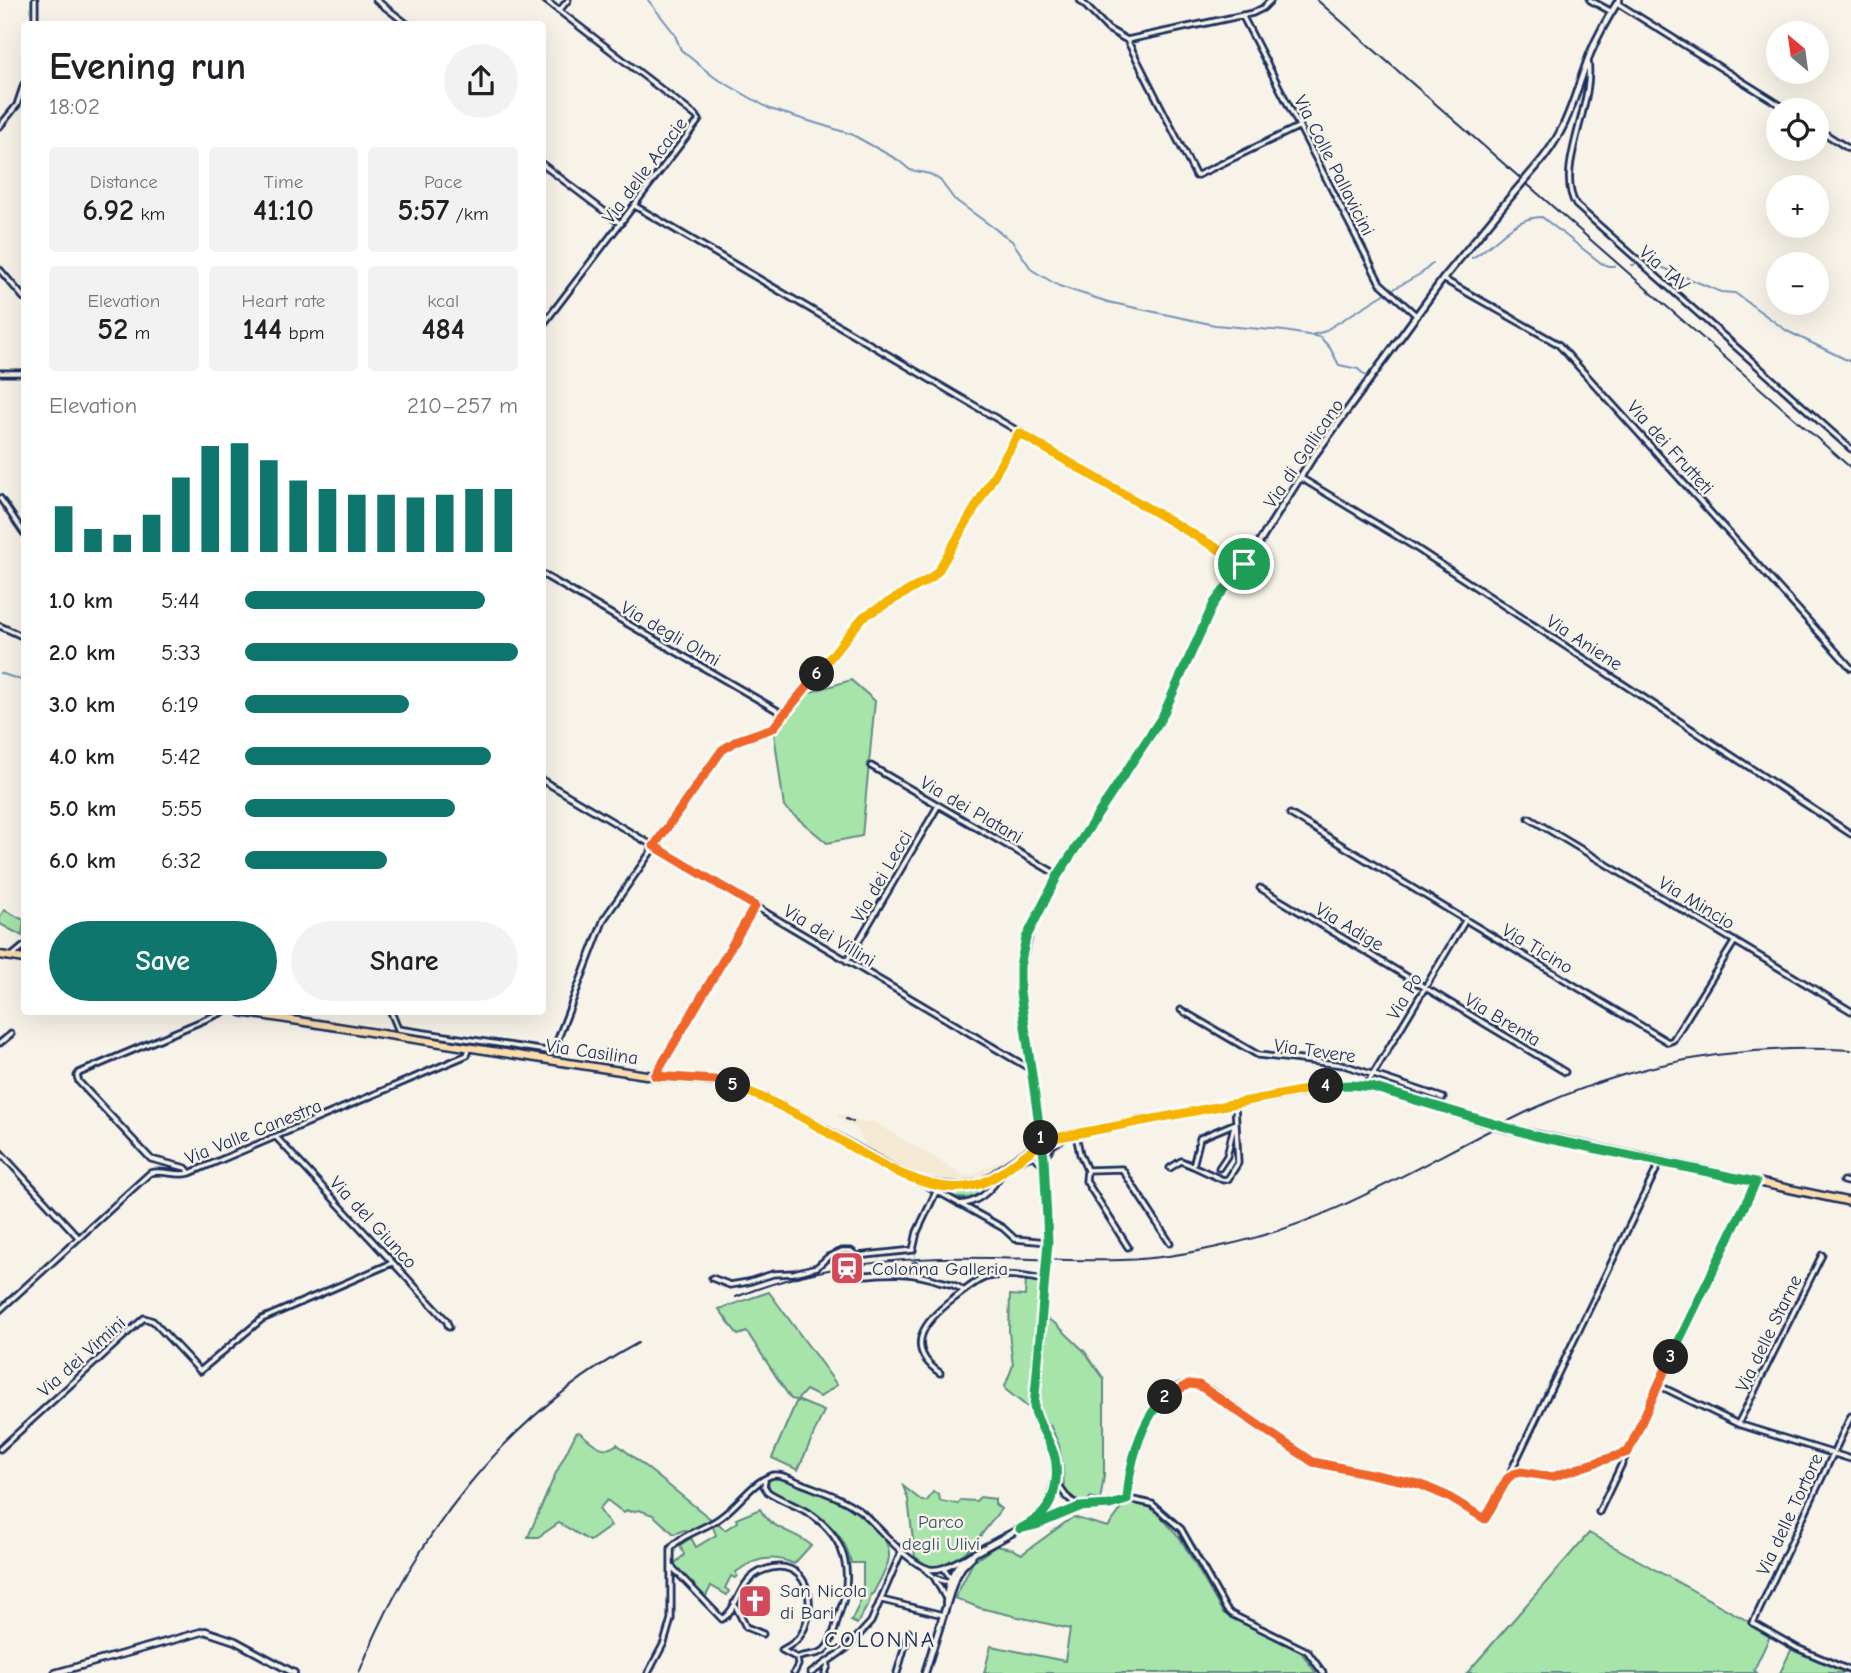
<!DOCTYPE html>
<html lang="en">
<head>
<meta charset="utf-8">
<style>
  body { margin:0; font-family:"Comic Neue",sans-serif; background:#f2f2f2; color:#202124; height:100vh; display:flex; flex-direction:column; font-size:26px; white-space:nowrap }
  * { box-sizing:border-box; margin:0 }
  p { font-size:23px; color:#757577 }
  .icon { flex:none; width:38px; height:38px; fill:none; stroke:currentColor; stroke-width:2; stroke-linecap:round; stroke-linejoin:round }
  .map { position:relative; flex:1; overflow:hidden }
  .details { position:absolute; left:21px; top:21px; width:525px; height:994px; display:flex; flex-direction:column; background:#fff; border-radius:7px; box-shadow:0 7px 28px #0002 }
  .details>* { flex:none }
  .needle { width:46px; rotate:331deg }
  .controls { position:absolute; left:1766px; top:21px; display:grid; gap:14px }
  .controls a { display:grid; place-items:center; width:63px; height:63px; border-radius:50%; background:#fff; box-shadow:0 7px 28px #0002; font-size:35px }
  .pin { position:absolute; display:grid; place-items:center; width:60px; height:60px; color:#fff; margin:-30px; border:4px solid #fff; border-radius:50%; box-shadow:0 2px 7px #0007 }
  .km { position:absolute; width:35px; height:35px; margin:-18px; border-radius:50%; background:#222; color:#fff; font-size:19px; line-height:35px; text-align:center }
  .round { display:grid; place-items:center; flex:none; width:74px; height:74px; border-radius:37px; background:#f2f2f2 }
  .overview { display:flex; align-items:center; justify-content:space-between; height:119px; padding:0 28px }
  h1 { font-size:38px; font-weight:700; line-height:52px }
  .stats { display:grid; grid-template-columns:repeat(3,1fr); gap:10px; height:119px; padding:7px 28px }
  .stats div { display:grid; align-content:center; border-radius:7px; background:#f2f2f2; text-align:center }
  .stats b { font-size:30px; font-weight:700 }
  .stats small { font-size:19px; font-weight:400 }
  .stats p { font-size:19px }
  .chart { height:196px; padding:14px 28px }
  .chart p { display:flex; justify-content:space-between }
  .chart svg { width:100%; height:126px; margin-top:7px; stroke:#0f766e; stroke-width:6 }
  .button { display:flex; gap:14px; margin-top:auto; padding:14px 28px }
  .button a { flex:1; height:80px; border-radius:42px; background:#0f766e; color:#fff; font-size:28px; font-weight:700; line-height:80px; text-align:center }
  .button a+a { background:#f2f2f2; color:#202124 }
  ul { padding:0 28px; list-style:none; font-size:23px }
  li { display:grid; grid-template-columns:112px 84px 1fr; align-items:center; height:52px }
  li i { height:18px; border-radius:9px; background:#0f766e }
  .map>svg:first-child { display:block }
  .built { fill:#f4e9d3 }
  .green { fill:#a7e4aa; stroke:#618a84; stroke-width:2 }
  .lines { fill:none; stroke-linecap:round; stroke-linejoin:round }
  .stream { stroke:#7392ba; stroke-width:2 }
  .pedestrian-tunnel { stroke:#cbcccc; stroke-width:2.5; stroke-dasharray:2.5 1.5; stroke-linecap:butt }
  .pedestrian-casing { stroke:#1b2f5e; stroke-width:8 }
  .minor-casing { stroke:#1b2f5e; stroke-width:9 }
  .tertiary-casing { stroke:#1b2f5e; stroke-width:10 }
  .primary-casing { stroke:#1b2f5e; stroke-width:11 }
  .pedestrian { stroke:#f7f3e8; stroke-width:2.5 }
  .minor { stroke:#f7f3e8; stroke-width:3.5 }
  .tertiary { stroke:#f7f3e8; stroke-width:4.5 }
  .primary { stroke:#fbddab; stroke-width:6 }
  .rail { stroke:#1b2f5e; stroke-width:2 }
  .tertiary-bridge-casing { stroke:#1b2f5e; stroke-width:10; stroke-linecap:butt }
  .primary-bridge-casing { stroke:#1b2f5e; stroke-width:11; stroke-linecap:butt }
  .tertiary-bridge { stroke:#f7f3e8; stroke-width:4.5 }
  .primary-bridge { stroke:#fbddab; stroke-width:6 }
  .split-1-casing { stroke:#fff; stroke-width:14 }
  .split-2-casing { stroke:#fff; stroke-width:14 }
  .split-3-casing { stroke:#fff; stroke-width:14 }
  .split-4-casing { stroke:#fff; stroke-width:14 }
  .split-5-casing { stroke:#fff; stroke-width:14 }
  .split-6-casing { stroke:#fff; stroke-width:14 }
  .split-7-casing { stroke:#fff; stroke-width:14 }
  .split-1 { stroke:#22a559; stroke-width:9 }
  .split-2 { stroke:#22a559; stroke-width:9 }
  .split-3 { stroke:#f0652b; stroke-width:9 }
  .split-4 { stroke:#22a559; stroke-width:9 }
  .split-5 { stroke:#f5b400; stroke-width:9 }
  .split-6 { stroke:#f0652b; stroke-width:9 }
  .split-7 { stroke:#f5b400; stroke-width:9 }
  .labels { text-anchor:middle; stroke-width:5; stroke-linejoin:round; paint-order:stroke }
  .street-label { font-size:19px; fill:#1b2f5e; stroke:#f7f3e8 }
  .poi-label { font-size:19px; fill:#1b2f5e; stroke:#f7f3e8; text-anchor:start }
  .park-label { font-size:19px; fill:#37536d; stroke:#f7f3e8 }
  .quarter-label { font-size:23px; letter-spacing:2px; fill:#1b2f5e; stroke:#f7f3e8 }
</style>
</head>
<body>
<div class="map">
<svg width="1851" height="1673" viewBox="0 0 1851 1673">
  <rect width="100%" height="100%" fill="#f7f3e8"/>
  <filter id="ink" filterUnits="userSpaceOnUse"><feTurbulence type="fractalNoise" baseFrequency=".0143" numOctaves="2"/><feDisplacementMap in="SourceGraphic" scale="14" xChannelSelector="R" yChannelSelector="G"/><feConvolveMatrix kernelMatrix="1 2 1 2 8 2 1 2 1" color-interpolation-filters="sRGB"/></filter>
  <g filter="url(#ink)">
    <path class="built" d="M838,1113L863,1123L872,1121L965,1176L973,1175L1008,1156L1010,1159L976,1179L959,1182L911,1172L866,1147L858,1130L837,1116Z"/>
    <path class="green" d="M851,680L875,701L862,836L827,843L784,807L774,733L804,694Z
      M4,910L24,920L22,936L0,924V917Z
      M988,1184C978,1203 954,1201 937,1189L968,1190Z
      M1032,1279L1042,1282L1039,1314L1056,1324L1085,1352L1104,1379V1476L1100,1501L1091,1497L1084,1504L1072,1501L1064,1492L1063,1469L1059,1445L1050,1425L1006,1390L1005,1386L1013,1365L1009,1332L1010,1295L1025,1296L1026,1280Z
      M769,1292L837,1385L820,1397L806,1390L797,1400L824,1411L798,1470L772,1458L797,1400L791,1399L747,1332L738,1335L719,1309Z
      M579,1432C591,1441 603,1456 617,1444L712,1520L692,1531L684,1530L674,1534L653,1515L639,1510L631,1512L627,1510L624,1513L607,1500L599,1509L611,1526L590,1541L559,1523L538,1537H528L555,1475L576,1433Z
      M774,1477C806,1483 889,1516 889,1555C889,1568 878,1582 873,1594H871L869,1603L857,1624L851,1621L859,1605L863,1588V1563H851C842,1519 803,1510 770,1491L768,1481Z
      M903,1486L922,1501H927L933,1492L939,1494L940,1501L958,1504L961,1500L976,1501L980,1497L995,1499V1504L1001,1509C982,1533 963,1567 929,1567L915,1557L908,1499Z
      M1142,1503L1155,1510L1180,1538L1223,1613L1301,1652L1316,1673H984L991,1646L1065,1661L1070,1629L980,1608L955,1598L973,1562L996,1546L1012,1549L1022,1554L1073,1517L1108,1527L1125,1504Z
      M760,1509C773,1532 792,1529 811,1545L794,1564C773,1554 753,1559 736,1572L737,1576L735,1578L731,1576L725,1588L729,1591L727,1595L711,1586L705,1598L675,1566L674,1564L684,1555L680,1545L691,1538L696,1547L716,1535L713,1527L718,1523L725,1530L737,1522L736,1519Z
      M1589,1533L1771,1634L1754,1670L1757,1673H1467Z
      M1793,1646L1845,1668L1844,1673H1780Z"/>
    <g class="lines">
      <path class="stream" d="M648,0L674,33L681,50L714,77L770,109L851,134L898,160L910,170L930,174L940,180L954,199L1012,241L1032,270L1059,286L1108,302L1215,325L1284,331L1320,337L1330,348L1339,365L1358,369L1367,377
        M1472,258C1497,245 1511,217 1542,217L1601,263L1608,266H1615
        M1645,264H1654L1721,292L1735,293L1787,331L1851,362
        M1632,265H1634
        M1390,291L1422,273L1433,263
        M1311,335L1323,332L1386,293
        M0,673L24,681"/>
      <path class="pedestrian-tunnel" d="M915,1255V1265"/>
      <g class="pedestrian-casing">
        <path id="pedestrian" d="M915,1265L916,1273"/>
      </g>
      <g class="minor-casing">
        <path id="minor" d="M35,0V24
          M376,0L407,24
          M1080,0L1108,29L1127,40L1253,13L1263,8L1271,0
          M1590,0L1612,12
          M1617,3L1788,110
          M559,11L568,0
          M1242,15L1380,283L1417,316
          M1127,40L1196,176L1300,126
          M1588,61C1595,105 1554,169 1576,205L1851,449
          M0,126L17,105L24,84
          M1816,128L1851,150
          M542,164L621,224
          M635,206L1244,564
          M0,270L24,298
          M1443,279L1558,344L1851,668
          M542,326L699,120L696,116L545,0
          M0,373H24
          M1301,478L1413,546L1851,834
          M0,498L24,533
          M542,574L785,715
          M0,626L24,637
          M871,766L1058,875
          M542,780L1032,1070
          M1290,814L1668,1042L1673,1040L1735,941
          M1529,818L1851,1011
          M1260,888L1565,1072
          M12,956L24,946
          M847,961L938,806
          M1181,1010L1258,1055L1344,1065L1443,1098
          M391,1012L398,1029
          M398,1029L547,1051L554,1049L604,919L720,753C736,736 757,739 775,726L861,619L931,578L939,570L1019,433
          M0,1043L11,1034
          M655,1076L755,906
          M1366,1086L1465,921
          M1235,1105L1236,1123L1200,1138L1193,1166L1223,1180L1228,1179L1238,1163L1236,1123
          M1076,1135L1080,1154L1087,1170L1086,1181L1128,1247
          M276,1137L446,1320L449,1327
          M0,1152L79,1238
          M1044,1157L1053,1145L1066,1137
          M1020,1160L1033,1156L1041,1162
          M1170,1168L1181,1161L1193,1166
          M1219,1168L1227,1156L1234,1126
          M1087,1170L1122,1169L1170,1243
          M190,1173L186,1168L151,1159L79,1082L77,1076L79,1073L223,1012
          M1843,1181L1851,1183
          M926,1185L1003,1228L1015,1239L1048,1242
          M959,1204C980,1204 994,1187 1004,1170
          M840,1276C878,1276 901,1268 939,1281C948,1283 957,1285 964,1291
          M712,1278L730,1285L748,1282L773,1274L794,1273L817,1267L828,1257L842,1251H851L857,1256L913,1250L917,1232L936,1192
          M0,1310L150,1173C163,1169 176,1177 190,1173L467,1055L469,1049
          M940,1373C903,1347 925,1321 952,1300C962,1293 972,1283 984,1278C1001,1272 1027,1277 1044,1280
          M1658,1385L1738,1424L1851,1459
          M1851,1416L1753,1623L1797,1648L1851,1671
          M1738,1424L1822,1255
          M0,1449L144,1318L153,1321L200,1371L262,1319L392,1263
          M1511,1475V1471L1660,1162
          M765,1481L764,1486L768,1492C782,1501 798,1506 812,1515C846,1539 854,1573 840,1611C836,1622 833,1644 823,1651C816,1656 805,1654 797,1658
          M1055,1481L1066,1496L1079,1507
          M1127,1501C1129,1465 1156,1358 1210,1390L1313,1462L1419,1484L1447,1496L1485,1519L1507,1479L1513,1474L1521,1472L1552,1477L1628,1452
          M1599,1512L1756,1182
          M1022,1528L1036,1525L1079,1507L1110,1505L1133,1500L1152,1504L1181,1529L1226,1609L1231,1614L1307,1651L1323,1673
          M671,1566L722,1619C739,1609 738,1579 764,1570C806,1555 819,1602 802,1633C798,1641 790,1646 782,1650
          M944,1568L952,1580
          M925,1569L934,1577L945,1597
          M936,1578L943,1581H952
          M882,1600L943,1615
          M734,1603L746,1627L763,1634
          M782,1650L797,1658
          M648,1673L664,1643L671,1619V1548C683,1533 706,1529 721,1517C738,1505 751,1484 770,1476C779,1472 792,1480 801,1483C821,1491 841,1497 859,1510C879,1526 905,1562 929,1569C941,1572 953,1563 964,1558
          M794,1673L798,1665L797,1658
          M811,1673L847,1648L871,1622L902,1550
          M825,1673L828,1666L827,1662
          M897,1673L909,1632"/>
      </g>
      <g class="tertiary-casing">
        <path id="tertiary" d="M1536,167C1569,129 1573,98 1590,54C1598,35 1608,17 1619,0
          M1041,1146L1039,1153L1043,1164
          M946,1604C947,1584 952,1567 969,1556L1036,1520L1049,1505L1056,1477V1464L1052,1449L1038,1422L1034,1407L1048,1238L1044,1157L1020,992V966L1032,925L1058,875L1159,723L1217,598L1254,551L1311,460L1443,279L1512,195
          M55,1673L205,1631L235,1641L294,1673
          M925,1673L954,1581L962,1567L972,1557"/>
      </g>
      <g class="primary-casing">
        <path id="primary" d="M0,955L24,959
          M241,1012L562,1062L659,1077L722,1081L761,1097L802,1117L895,1170L921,1182L940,1185L963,1187L982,1183L1034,1147L1062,1136L1330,1086C1381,1081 1434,1106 1482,1121
          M1508,1129L1851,1202"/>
      </g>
      <use href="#pedestrian" class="pedestrian"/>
      <use href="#minor" class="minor"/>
      <use href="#tertiary" class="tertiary"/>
      <use href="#primary" class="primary"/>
      <path class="rail" d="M1317,0L1851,468
        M846,1119L853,1122
        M736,1297C800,1271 872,1260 941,1258C1001,1256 1061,1262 1122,1260C1156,1259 1192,1253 1226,1245C1338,1221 1431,1157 1533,1109C1633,1062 1741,1044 1851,1050
        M359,1673C413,1537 508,1413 638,1343"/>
      <g class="tertiary-bridge-casing">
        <path id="tertiary-bridge" d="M1512,195L1536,167"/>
      </g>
      <g class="primary-bridge-casing">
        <path id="primary-bridge" d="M1482,1121L1508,1129"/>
      </g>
      <use href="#tertiary-bridge" class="tertiary-bridge"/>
      <use href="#primary-bridge" class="primary-bridge"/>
    </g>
  </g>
  <g class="lines" filter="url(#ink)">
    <g class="split-1-casing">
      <path id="split-1" d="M1041,1138L1020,992V966L1026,938L1058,875L1162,717L1214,603L1244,564"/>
    </g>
    <g class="split-2-casing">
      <path id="split-2" d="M1041,1138L1044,1157L1048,1242L1034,1407C1037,1423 1046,1434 1052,1449C1060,1467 1057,1498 1043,1513C1037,1520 1028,1524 1020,1529L1036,1525L1079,1507L1110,1505L1127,1500C1129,1466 1140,1421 1165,1397"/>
    </g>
    <g class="split-3-casing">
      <path id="split-3" d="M1165,1397L1189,1384L1199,1385L1313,1462L1419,1484L1447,1496L1485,1519L1507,1479L1513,1474L1521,1472L1552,1477L1628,1452L1671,1357"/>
    </g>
    <g class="split-4-casing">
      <path id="split-4" d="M1326,1086L1351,1085L1372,1087L1535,1136L1756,1182L1671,1357"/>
    </g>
    <g class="split-5-casing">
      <path id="split-5" d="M733,1085C757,1095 782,1106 805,1119C851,1145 922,1200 976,1185C1007,1176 1025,1147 1059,1137L1326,1086"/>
    </g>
    <g class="split-6-casing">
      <path id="split-6" d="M733,1085L715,1080L655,1076L755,906L654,846L722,750L738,740L773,728L817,674"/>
    </g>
    <g class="split-7-casing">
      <path id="split-7" d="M817,674L863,617L931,578L938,571L1019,433L1244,564"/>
    </g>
    <use href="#split-1" class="split-1"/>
    <use href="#split-2" class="split-2"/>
    <use href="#split-3" class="split-3"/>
    <use href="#split-4" class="split-4"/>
    <use href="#split-5" class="split-5"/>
    <use href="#split-6" class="split-6"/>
    <use href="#split-7" class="split-7"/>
  </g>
  <defs>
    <g id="station-square" transform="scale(1.75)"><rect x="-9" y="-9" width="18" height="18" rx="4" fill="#d1495b" stroke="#f7f3e8"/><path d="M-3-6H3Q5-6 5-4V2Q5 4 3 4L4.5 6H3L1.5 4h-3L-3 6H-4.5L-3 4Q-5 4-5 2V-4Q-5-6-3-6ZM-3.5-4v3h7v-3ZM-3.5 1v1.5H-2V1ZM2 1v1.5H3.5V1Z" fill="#fff"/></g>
    <g id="church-square" transform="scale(1.75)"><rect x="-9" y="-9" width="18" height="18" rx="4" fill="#d1495b" stroke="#f7f3e8"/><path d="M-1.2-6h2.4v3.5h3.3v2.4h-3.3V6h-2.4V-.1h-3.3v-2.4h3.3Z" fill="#fff"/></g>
  </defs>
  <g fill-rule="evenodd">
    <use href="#station-square" x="847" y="1268"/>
    <use href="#church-square" x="755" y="1601"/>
  </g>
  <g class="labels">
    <g class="street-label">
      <text transform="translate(1335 165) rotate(63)" y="7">Via Colle Pallavicini</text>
      <text transform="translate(644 170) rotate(-53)" y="7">Via delle Acacie</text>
      <text transform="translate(1665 268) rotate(41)" y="7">Via TAV</text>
      <text transform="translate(1671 447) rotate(48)" y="7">Via dei Frutteti</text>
      <text transform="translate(1303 453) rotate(-56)" y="7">Via di Gallicano</text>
      <text transform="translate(671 633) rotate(30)" y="7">Via degli Olmi</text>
      <text transform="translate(1585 642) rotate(33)" y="7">Via Aniene</text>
      <text transform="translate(972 809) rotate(30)" y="7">Via dei Platani</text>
      <text transform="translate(881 876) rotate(-60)" y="7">Via dei Lecci</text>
      <text transform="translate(1697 902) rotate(31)" y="7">Via Mincio</text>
      <text transform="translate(1350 926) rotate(31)" y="7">Via Adige</text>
      <text transform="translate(830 935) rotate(31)" y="7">Via dei Villini</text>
      <text transform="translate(1538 948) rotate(31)" y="7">Via Ticino</text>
      <text transform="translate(1404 996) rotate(-59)" y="7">Via Po</text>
      <text transform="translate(1503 1019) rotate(31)" y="7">Via Brenta</text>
      <text transform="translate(1315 1050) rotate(8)" y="7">Via Tevere</text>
      <text transform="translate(592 1051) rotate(8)" y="7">Via Casilina</text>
      <text transform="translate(253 1131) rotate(-22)" y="7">Via Valle Canestra</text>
      <text transform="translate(374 1222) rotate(47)" y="7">Via del Giunco</text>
      <text transform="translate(1768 1333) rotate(-64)" y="7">Via delle Starne</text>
      <text transform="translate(81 1356) rotate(-42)" y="7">Via dei Vimini</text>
      <text transform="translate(1789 1514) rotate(-65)" y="7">Via delle Tortore</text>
    </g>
    <g class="poi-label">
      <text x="872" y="1275">Colonna Galleria</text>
      <text x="780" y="1597">San Nicola<tspan x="780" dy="22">di Bari</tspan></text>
    </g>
    <g class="park-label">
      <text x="941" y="1528">Parco<tspan x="941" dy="22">degli Ulivi</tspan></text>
    </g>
    <g class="quarter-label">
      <text x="880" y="1647">COLONNA</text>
    </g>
  </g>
</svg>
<div class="controls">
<a><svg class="needle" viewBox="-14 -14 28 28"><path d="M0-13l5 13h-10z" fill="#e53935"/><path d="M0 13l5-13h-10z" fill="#757577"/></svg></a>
<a><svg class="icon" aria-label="locate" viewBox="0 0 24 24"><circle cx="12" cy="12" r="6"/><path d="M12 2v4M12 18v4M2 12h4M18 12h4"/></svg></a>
<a>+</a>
<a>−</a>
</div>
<div class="pin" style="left:1244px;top:564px;background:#1e9e55"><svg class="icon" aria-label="arrive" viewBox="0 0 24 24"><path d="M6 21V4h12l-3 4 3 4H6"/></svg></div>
<b class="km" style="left:1041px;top:1138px">1</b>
<b class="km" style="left:1165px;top:1397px">2</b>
<b class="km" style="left:1671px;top:1357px">3</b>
<b class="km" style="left:1326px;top:1086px">4</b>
<b class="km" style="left:733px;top:1085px">5</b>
<b class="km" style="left:817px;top:674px">6</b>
<section class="details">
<div class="overview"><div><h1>Evening run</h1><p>18:02</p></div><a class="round"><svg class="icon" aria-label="share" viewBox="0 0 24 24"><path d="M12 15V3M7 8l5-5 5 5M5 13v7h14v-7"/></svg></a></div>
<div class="stats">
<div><p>Distance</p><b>6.92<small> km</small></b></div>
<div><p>Time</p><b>41:10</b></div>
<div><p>Pace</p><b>5:57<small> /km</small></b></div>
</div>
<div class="stats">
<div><p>Elevation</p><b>52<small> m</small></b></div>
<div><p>Heart rate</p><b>144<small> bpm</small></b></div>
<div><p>kcal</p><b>484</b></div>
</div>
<div class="chart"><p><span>Elevation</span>210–257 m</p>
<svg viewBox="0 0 160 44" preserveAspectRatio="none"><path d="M5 44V28M15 44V36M25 44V38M35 44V31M45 44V18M55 44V7M65 44V6M75 44V12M85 44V19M95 44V22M105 44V24M115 44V24M125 44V25M135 44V24M145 44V22M155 44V22"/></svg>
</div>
<ul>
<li><b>1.0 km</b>5:44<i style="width:88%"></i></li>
<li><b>2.0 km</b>5:33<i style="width:100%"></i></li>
<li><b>3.0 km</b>6:19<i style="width:60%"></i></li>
<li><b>4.0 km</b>5:42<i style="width:90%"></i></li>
<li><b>5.0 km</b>5:55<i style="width:77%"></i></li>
<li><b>6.0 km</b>6:32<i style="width:52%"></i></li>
</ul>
<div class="button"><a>Save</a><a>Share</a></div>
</section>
</div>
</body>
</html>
